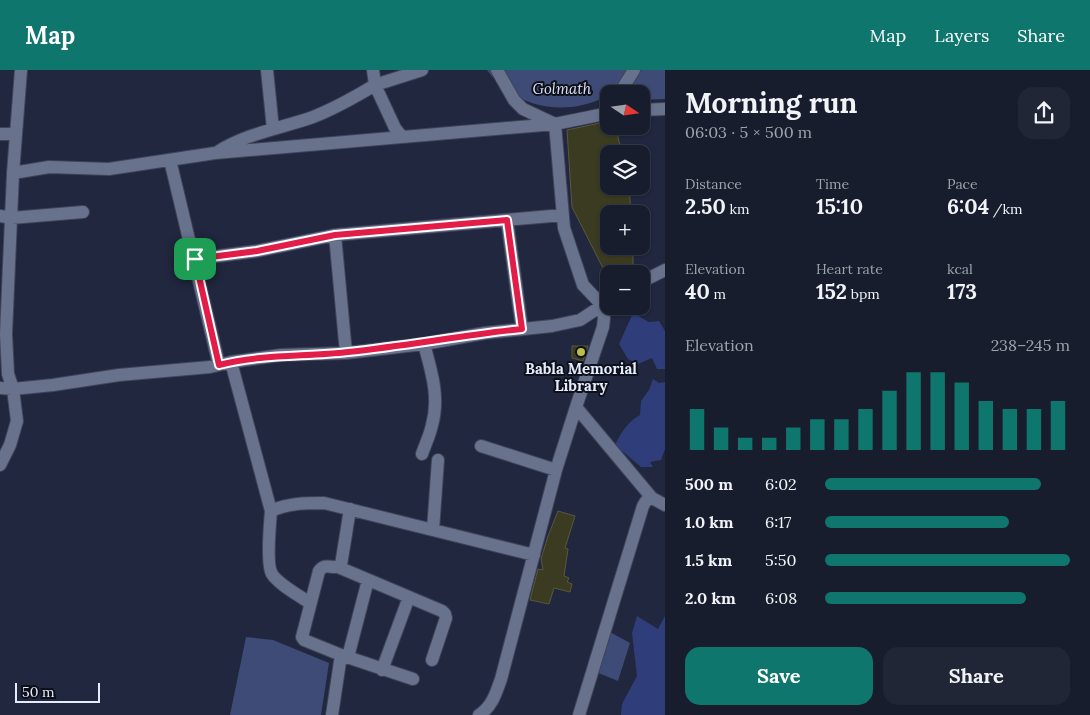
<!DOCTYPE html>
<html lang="en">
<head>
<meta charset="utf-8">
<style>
  body { margin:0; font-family:Lora,serif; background:#212636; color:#f1f3f6; height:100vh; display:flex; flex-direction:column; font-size:19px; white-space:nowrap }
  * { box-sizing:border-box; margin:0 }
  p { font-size:16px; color:#9fa2aa }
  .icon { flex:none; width:28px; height:28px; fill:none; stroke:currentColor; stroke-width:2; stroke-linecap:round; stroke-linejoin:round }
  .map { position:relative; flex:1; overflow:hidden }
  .details { display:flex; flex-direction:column; background:#181d2e; width:425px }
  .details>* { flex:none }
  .needle { width:32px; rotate:103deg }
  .buttons { position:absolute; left:600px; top:15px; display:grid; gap:10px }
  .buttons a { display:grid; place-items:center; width:50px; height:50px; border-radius:10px; background:#181d2e; box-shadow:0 1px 4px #0004,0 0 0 1px #363b4a; font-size:25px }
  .scale { position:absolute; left:15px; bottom:12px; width:85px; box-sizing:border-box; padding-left:5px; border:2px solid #e6ecfb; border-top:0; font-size:14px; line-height:18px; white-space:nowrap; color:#e6ecfb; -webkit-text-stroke:4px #0d101b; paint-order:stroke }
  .pin { position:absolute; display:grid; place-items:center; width:42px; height:42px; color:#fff; margin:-21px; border-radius:10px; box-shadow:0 2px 8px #0006 }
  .round { display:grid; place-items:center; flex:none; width:52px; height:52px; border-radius:15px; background:#212636 }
  .overview { display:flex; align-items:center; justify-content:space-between; height:85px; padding:0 20px }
  h1 { font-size:28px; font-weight:700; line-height:38px }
  .figures { display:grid; grid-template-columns:repeat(3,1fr); gap:8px; height:85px; padding:5px 20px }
  .figures div { display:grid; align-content:center }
  .figures b { font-size:21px; font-weight:700 }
  .figures small { font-size:14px; font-weight:400 }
  .figures p { font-size:14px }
  .chart { height:140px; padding:10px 20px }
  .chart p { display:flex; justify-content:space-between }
  .chart svg { width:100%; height:90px; margin-top:5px; stroke:#0f766e; stroke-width:6 }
  .action { display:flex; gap:10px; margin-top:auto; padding:10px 20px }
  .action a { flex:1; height:58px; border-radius:15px; background:#0f766e; color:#fff; font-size:20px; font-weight:700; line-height:58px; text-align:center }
  .action a+a { background:#212636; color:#f1f3f6 }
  ul { padding:0 20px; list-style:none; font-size:16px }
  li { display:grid; grid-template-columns:80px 60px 1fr; align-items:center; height:38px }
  li i { height:12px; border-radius:6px; background:#0f766e }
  header { display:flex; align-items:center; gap:30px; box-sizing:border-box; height:70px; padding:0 25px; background:#0f766e; color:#fff }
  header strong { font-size:24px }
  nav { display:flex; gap:28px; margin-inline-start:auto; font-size:18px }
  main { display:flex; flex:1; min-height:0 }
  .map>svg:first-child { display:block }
  .green { fill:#3f4b77 }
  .water { fill:#2f3d7a }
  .building { fill:#3a3b20; stroke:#57593d }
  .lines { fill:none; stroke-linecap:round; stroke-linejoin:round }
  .street-casing { stroke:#3f4458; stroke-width:14 }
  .street { stroke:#69728d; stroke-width:12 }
  .route-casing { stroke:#fff; stroke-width:10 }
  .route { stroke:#e11d48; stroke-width:6 }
  .poi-dot { fill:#bbc044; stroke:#0d101b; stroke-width:2 }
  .labels { text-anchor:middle; stroke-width:4; stroke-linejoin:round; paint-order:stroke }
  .park-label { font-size:15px; font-style:italic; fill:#dbe1f4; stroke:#0d101b }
  .poi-label { font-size:15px; font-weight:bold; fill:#e6ecfb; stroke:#0d101b }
</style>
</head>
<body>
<header>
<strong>Map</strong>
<nav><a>Map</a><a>Layers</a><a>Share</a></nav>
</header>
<main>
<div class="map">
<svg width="665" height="645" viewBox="0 0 665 645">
  <rect width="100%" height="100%" fill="#20273e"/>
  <path class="green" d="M487,0H636C601,49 523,51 487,0Z
    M639,0H665V29L641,30V24H621Z
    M610,562L630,573L618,611L596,602Z
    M246,567L273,570L329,593L321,645H230Z"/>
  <path class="water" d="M633,243L649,252L659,251L665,261V299H657L652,288L638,294L628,289L619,274Z
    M653,309L659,313L665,312V379L661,390L650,392L653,397H641L615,375C621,363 627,352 640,345L641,331L649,320Z
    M637,546L658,559L665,546V645H621L622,634L637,606L632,563Z"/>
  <path class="building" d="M609,51V56H616L619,72L625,84H609V116H629L631,144H609V176H633V194L605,202L572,137L567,60Z
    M572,276H588L583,291L572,288Z
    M558,441L575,446L565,478L568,479L564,506L569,508L567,512L572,514L570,522L554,518L549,534L530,530L538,499L543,500L541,489L548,466Z"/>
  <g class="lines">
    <g class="street-casing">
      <path id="street" d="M267,0L273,59
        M373,0L375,15L422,0
        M497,0L514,30L523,39L555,54L564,158L583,215L602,235L604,248L603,257L576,337L652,428L665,435
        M619,24L634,0
        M641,40L665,39
        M0,64H16
        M219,81C248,63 282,58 313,47C336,38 355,27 375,15L395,58L402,67
        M170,90L219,295
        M13,103L49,97L109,99L215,83L555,54L609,43
        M0,146L11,148L83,142
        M507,150L522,259
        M335,165L346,283
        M195,189L257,181L335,165L563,145
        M641,212L665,200
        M231,292L271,441
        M0,318L13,319L53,315L119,305L210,297L231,292L281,285L346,283L424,274L485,263L552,256L580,250L609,231
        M481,376L556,400
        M422,384C425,375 430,365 432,355C440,327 431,300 424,274
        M0,395L10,375L17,351L13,319L8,304L6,264L13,103L21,0
        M350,439L341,495L338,497C330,498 325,493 319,501L302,567L304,570L341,585L413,609
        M433,460L438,390
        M338,497L442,541L445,544L446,548L432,590
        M310,533C300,526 278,514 272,504C266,495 270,453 271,441C288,433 306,433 324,433L534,485
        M348,587L368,510
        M382,600L409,527
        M332,645L341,585
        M479,645C492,637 496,623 501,609L556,400L576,337
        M579,645L643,436L646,431L652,428"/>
    </g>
    <use href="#street" class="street"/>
  </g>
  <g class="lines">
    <g class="route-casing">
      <path id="route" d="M507,150L522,259C464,265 406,276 348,282C305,287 262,284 219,295L195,189L257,181L335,165Z"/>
    </g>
    <use href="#route" class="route"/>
  </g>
  <circle class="poi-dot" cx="581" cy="282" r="5"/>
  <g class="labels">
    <g class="park-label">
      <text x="562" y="24">Golmath</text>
    </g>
    <g class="poi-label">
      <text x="581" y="304">Babla Memorial<tspan x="581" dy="17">Library</tspan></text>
    </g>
  </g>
</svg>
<div class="buttons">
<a><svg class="needle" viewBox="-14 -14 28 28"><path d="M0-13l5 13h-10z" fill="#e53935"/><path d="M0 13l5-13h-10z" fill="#9fa2aa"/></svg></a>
<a><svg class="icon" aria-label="layers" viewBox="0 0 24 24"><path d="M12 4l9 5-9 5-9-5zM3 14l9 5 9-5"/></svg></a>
<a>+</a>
<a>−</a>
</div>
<div class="scale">50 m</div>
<div class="pin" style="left:195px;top:189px;background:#1e9e55"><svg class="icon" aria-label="arrive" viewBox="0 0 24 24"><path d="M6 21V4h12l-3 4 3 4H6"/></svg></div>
</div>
<section class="details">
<div class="overview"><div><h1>Morning run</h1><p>06:03 · 5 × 500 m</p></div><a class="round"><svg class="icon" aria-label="share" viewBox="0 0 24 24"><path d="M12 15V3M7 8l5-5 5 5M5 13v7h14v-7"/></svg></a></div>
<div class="figures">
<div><p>Distance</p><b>2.50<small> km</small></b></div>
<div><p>Time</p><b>15:10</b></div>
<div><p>Pace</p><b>6:04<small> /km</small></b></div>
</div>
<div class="figures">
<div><p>Elevation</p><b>40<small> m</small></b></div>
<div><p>Heart rate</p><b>152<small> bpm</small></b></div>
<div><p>kcal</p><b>173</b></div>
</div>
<div class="chart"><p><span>Elevation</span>238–245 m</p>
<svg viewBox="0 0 160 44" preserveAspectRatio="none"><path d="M5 44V24M15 44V33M25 44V38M35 44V38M45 44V33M55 44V29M65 44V29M75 44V24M85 44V15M95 44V6M105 44V6M115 44V11M125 44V20M135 44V24M145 44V24M155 44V20"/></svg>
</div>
<ul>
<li><b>500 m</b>6:02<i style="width:88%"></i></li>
<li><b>1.0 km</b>6:17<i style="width:75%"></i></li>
<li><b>1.5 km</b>5:50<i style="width:100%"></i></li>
<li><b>2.0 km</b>6:08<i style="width:82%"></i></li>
</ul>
<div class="action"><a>Save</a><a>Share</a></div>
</section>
</main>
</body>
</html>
